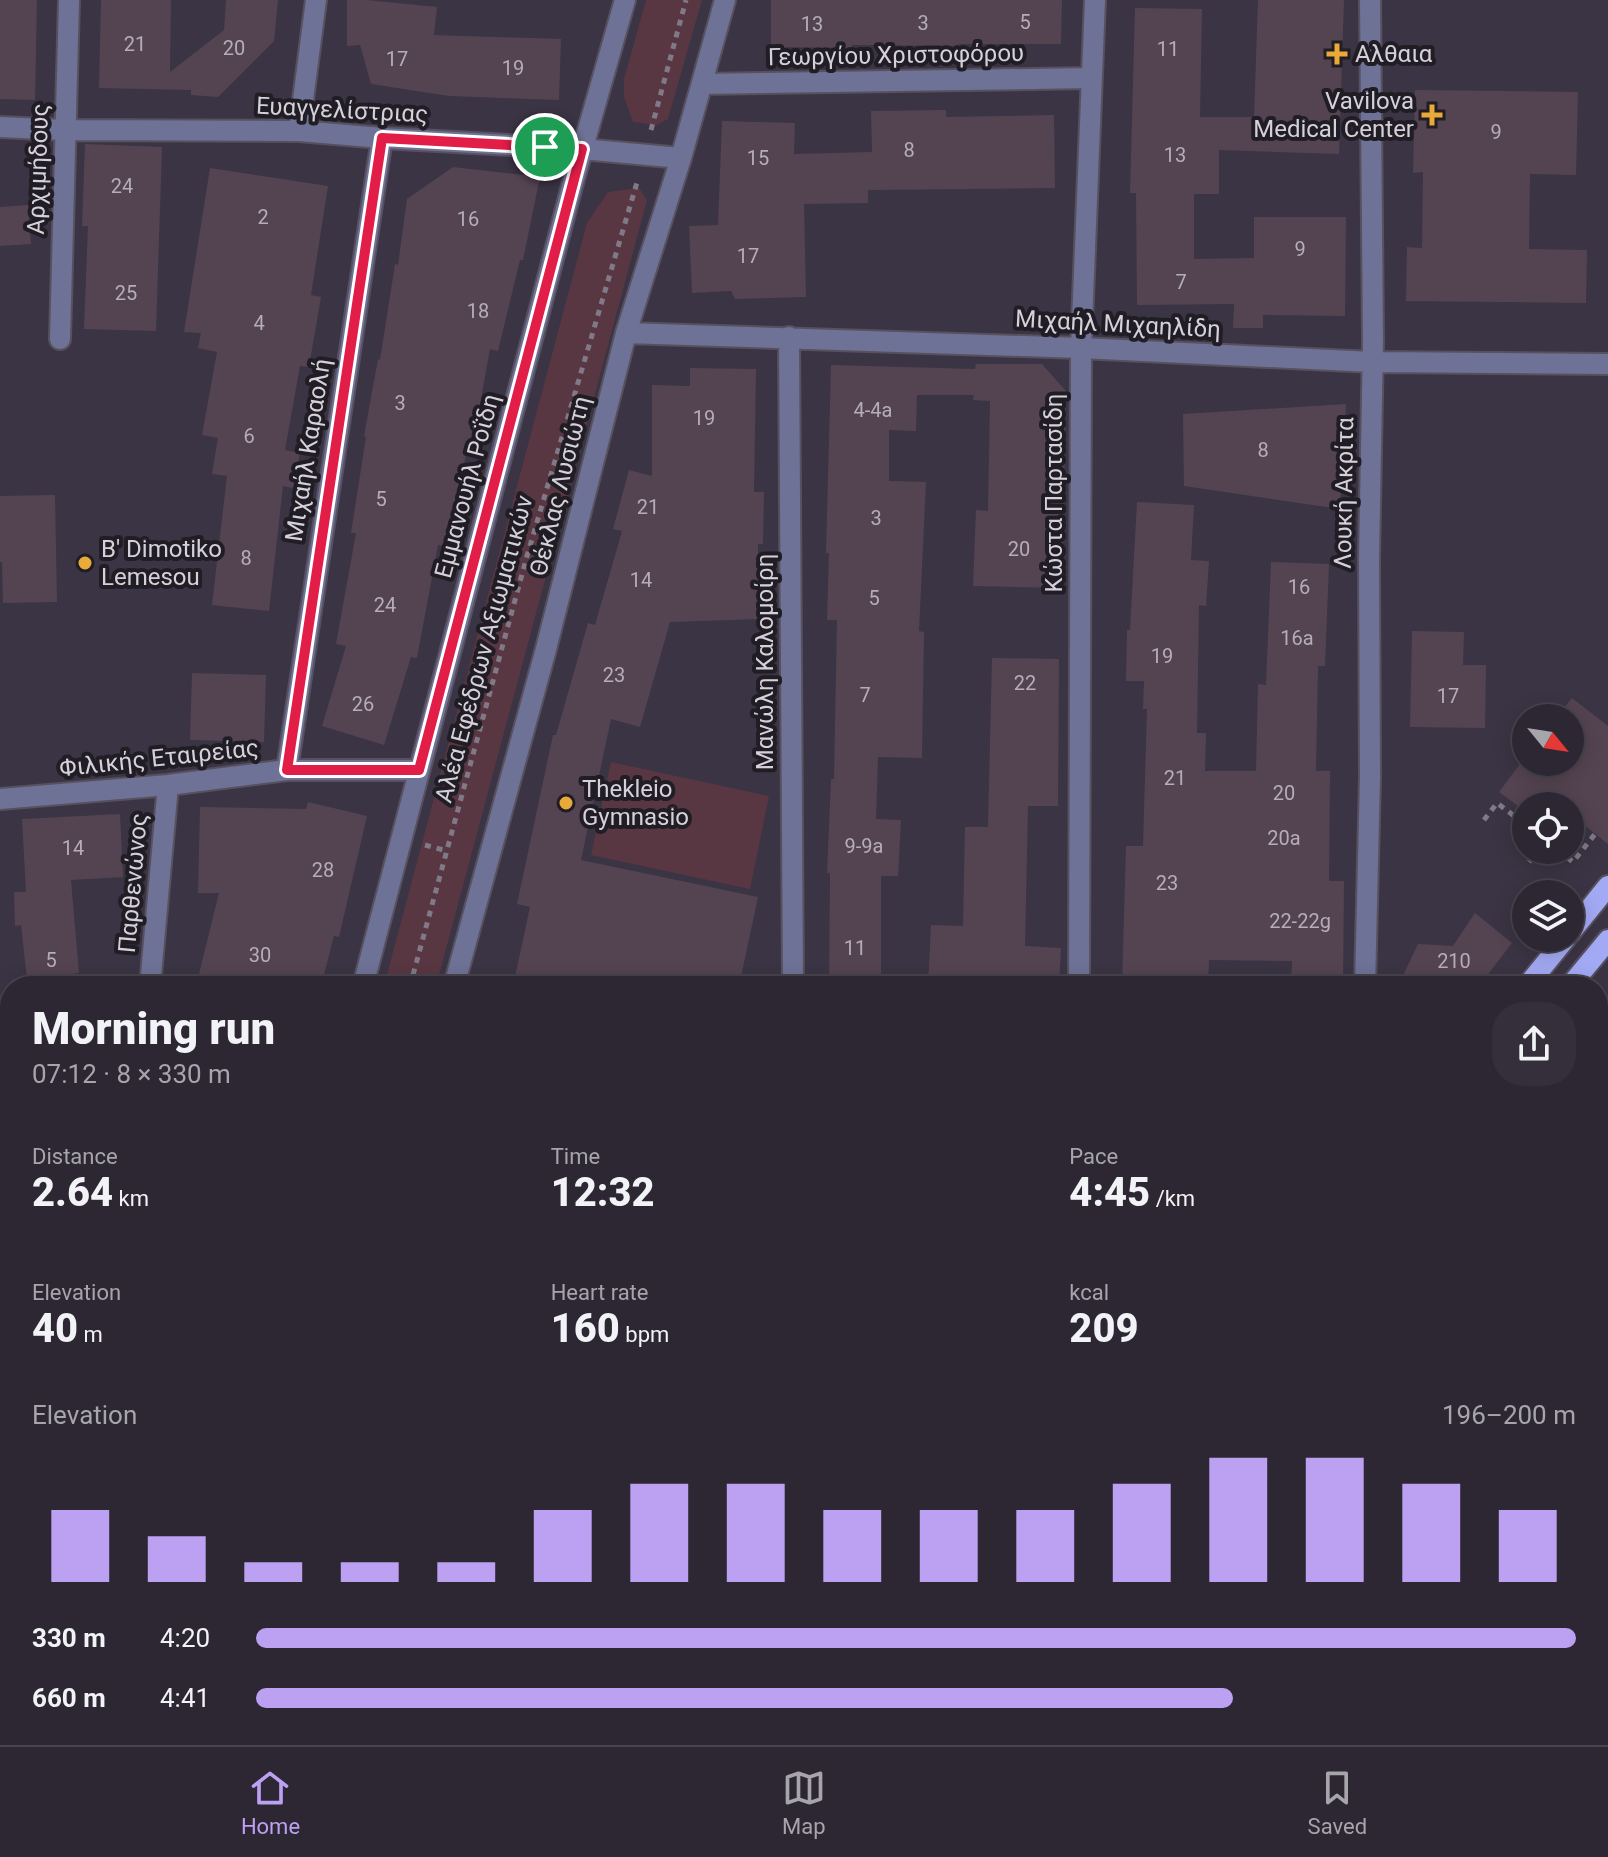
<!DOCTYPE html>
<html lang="en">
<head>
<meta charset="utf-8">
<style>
  body { margin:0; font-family:Roboto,sans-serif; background:#342f3b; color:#f1f3f6; height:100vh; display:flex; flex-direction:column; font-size:30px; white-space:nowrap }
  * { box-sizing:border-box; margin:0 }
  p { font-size:26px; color:#a6a5ac }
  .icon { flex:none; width:44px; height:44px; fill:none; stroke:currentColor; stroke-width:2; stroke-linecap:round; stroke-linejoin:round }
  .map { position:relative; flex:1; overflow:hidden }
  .details { position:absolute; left:0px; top:976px; width:1608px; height:770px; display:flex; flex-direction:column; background:#2c2733; border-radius:32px 32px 0 0; box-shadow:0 4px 20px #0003,0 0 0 2px #48444e }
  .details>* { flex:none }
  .needle { width:52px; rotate:120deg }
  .tools { position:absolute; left:1512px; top:704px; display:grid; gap:16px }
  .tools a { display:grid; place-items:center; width:72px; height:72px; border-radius:50%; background:#2c2733; box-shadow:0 4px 20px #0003,0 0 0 2px #48444e; font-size:40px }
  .pin { position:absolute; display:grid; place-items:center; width:68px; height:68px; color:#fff; margin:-34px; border:4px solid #fff; border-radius:50%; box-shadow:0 2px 8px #0007 }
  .round { display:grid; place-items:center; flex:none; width:84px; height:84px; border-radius:32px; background:#342f3b }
  .overview { display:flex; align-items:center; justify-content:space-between; height:136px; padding:0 32px }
  h1 { font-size:44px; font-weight:800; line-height:60px }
  .stats { display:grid; grid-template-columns:repeat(3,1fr); gap:12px; height:136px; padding:8px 32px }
  .stats div { display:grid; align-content:center }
  .stats b { font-size:40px; font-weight:800 }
  .stats small { font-size:22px; font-weight:400 }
  .stats p { font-size:22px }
  .chart { height:224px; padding:16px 32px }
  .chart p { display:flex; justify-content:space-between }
  .chart svg { width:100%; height:144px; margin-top:8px; stroke:#bca0f2; stroke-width:6 }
  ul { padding:0 32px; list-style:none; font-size:26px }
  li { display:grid; grid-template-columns:128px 96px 1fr; align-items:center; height:60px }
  li i { height:20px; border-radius:10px; background:#bca0f2 }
  .tabs { display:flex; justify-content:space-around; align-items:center; height:112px; border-top:2px solid #48444e; background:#2c2733; font-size:22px; color:#a6a5ac }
  .tabs a { display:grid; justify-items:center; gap:4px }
  .tabs .selected { color:#bca0f2 }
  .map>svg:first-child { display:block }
  .green { fill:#593742 }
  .building { fill:#544451 }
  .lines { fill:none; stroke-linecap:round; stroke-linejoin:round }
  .minor-casing { stroke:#57505f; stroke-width:24 }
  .major-casing { stroke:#57505f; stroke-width:24 }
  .path { stroke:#807a88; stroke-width:5; stroke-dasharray:6 6; stroke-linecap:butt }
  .minor { stroke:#6e7296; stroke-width:20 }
  .major { stroke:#a3aaf5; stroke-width:20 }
  .route-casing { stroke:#fff; stroke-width:16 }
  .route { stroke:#e11d48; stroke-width:10 }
  .poi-dot { fill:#eaaa39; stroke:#201d24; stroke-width:3 }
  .labels { text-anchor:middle; stroke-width:8; stroke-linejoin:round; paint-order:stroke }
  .number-label { font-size:20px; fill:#b5adb8 }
  .poi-label { font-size:24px; fill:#d5d0da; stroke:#201d24; text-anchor:start }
  .street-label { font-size:24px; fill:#d5d0da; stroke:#201d24 }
</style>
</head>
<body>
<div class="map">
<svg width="1608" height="1745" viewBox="0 0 1608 1745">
  <rect width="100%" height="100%" fill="#3b3444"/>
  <path class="green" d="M646,0H702L668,119L657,125L633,122L624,97V79Z
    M639,188L647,200L436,986H384L587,223L608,192Z
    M611,762L769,796L750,889L591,855Z"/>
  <path class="building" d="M0,0H37L35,100L0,99Z
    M101,0H171L170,72L224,30L226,0H278L274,41L218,97L191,95V90L99,88Z
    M347,0H366L437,7L434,35L561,39L559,100L449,96L371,84L360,45L347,46Z
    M771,0H1062L1061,44H959V46L852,45V48L771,47Z
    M1258,0H1344L1339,154L1219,150V194H1194V259L1254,258V217H1346L1345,316L1263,315V328H1233L1234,304L1137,305L1136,193H1130L1135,8L1202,9L1200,117H1254Z
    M1415,90L1578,92L1576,175L1530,174L1529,249L1587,250L1586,303L1406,301L1407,247L1422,248L1423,172L1413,173Z
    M946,110V117L1054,115L1055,188L868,190V203L804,204L806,297L735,299L731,291L692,293L689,226L718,225L722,121L795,123L794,154L872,152L871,111Z
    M85,144L162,147L156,331L84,329L88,226H82Z
    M453,167L540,177L523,260H520L498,351L490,349L471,454L466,453L451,547L438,545L417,658L411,657L384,745L322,726L346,646L336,644L356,533H351L366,437L364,436L378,359L380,360L395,264L398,265L407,199Z
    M210,168L328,186L311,295L321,297L309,367L300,366L285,450L300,453L293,488L283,486L269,611L212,605L227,476L212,474L218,438L202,435L217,352L198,348L201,333L184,332Z
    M28,205L31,244L0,246V207Z
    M976,364H1042L1066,391L1062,588L973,586L976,510L988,511L990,401L973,400L974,395H917L916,431L889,430V481L926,482L919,631L924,632L922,758L878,757L876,819L901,820L898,876H881V986H829L830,873H827L831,779H834L837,620H827L829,553H826L831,365L975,369Z
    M690,368L756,369L754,492H764L763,544H758L760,619L670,622L640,727L611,719L581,860L758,897L739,986H513L530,907L517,904L553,735H556L588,623L595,625L622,531L613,529L629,470L652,476V385L690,386Z
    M1346,404L1340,509L1184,486L1183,414Z
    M55,495L57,602L3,603L2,562H0V496Z
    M1137,502L1194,505L1191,560L1209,561L1206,606L1199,605L1197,733H1206L1205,771H1256L1258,684L1266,685L1271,562L1329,564L1325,666H1318L1316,771H1330L1329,881H1344L1343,986H1291L1292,961L1209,960L1208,986H1122L1126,846H1143L1147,709H1143L1144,681H1126L1127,630H1130Z
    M1412,631L1464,632L1463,665H1486L1485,728L1410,727Z
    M992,658L1059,659L1058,806H1028L1025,946L1061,948L1059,986H928L931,925L963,926L965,827H988Z
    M192,673L266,675L264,742L190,740Z
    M1572,698L1608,726V844L1570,814V806H1518L1499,792L1526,756V762H1570V718H1556Z
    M308,802L367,816L339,937L334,936L321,986H196L219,893H198L200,807L306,809Z
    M120,814L123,877L71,880L79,973L27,979L21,925L15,926L14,892H26L22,819Z
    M1475,913L1512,943L1479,986H1398L1418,944L1453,946Z"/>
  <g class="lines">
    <g class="minor-casing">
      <path id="minor" d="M702,84L1091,78
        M0,127L65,130L299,131L382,138L582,149L681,158
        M299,131L316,0
        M626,333L1081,348L1372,362L1608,364
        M789,337L793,986
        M60,339L69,0
        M287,770L382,138
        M0,799L168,785L287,770H419
        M150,986L168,785
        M363,986L572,186L625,0
        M454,986L546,649L626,333L681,158L725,0
        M1079,986L1081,348L1095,0
        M1365,986L1370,777L1369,560L1373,340L1370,0
        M0,1215L10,1214
        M1598,1350H1608
        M1598,1690H1608
        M509,1736L510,1745
        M35,1745L38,1736
        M158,1745L161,1736
        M246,1745L250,1736
        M1075,1745L1076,1736
        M1359,1745V1736"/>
    </g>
    <g class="major-casing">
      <path id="major" d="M1570,933L1608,886
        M1527,986L1566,938
        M1570,986L1608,940
        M902,1745L910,1736
        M944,1745L951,1736"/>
    </g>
    <path class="path" d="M651,130L686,0
      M1484,820L1497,803L1526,825
      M425,845L447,851
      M1558,850L1573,862L1595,834
      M1529,862L1539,850
      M410,986L527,556L638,179
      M213,1745L215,1736"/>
    <use href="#minor" class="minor"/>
    <use href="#major" class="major"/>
  </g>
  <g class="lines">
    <g class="route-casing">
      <path id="route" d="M382,138L582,149L419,770H287Z"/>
    </g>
    <use href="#route" class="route"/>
  </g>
  <g class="poi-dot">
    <path d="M1333 42h8v8h8v8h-8v8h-8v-8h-8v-8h8z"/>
    <path d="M1428 103h8v8h8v8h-8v8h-8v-8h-8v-8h8z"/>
    <circle cx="85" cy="563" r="8"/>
    <circle cx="566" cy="803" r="8"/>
  </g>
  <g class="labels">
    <g class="number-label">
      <text x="1025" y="29">5</text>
      <text x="923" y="30">3</text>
      <text x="812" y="31">13</text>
      <text x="135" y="51">21</text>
      <text x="234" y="55">20</text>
      <text x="1168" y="56">11</text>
      <text x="397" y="66">17</text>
      <text x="513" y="75">19</text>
      <text x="1496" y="139">9</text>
      <text x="909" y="157">8</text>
      <text x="1175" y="162">13</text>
      <text x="758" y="165">15</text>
      <text x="122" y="193">24</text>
      <text x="263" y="224">2</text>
      <text x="468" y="226">16</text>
      <text x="1300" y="256">9</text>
      <text x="748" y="263">17</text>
      <text x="1181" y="289">7</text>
      <text x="126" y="300">25</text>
      <text x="478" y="318">18</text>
      <text x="259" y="330">4</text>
      <text x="400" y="410">3</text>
      <text x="873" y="417">4-4a</text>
      <text x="704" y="425">19</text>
      <text x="249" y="443">6</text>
      <text x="1263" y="457">8</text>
      <text x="381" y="506">5</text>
      <text x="648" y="514">21</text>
      <text x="876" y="525">3</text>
      <text x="1019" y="556">20</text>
      <text x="246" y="565">8</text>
      <text x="641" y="587">14</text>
      <text x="1299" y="594">16</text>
      <text x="874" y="605">5</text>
      <text x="385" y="612">24</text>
      <text x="1297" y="645">16a</text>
      <text x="1162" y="663">19</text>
      <text x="614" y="682">23</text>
      <text x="1025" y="690">22</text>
      <text x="865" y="702">7</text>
      <text x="1448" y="703">17</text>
      <text x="363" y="711">26</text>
      <text x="1175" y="785">21</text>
      <text x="1284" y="800">20</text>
      <text x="1284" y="845">20a</text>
      <text x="864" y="853">9-9a</text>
      <text x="73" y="855">14</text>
      <text x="323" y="877">28</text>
      <text x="1167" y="890">23</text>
      <text x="1300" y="928">22-22g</text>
      <text x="855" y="955">11</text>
      <text x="260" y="962">30</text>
      <text x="51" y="967">5</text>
      <text x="1454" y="968">210</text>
    </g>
    <g class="poi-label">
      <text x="1355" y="62">Αλθαια</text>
      <text x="1414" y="109" text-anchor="end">Vavilova<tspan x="1414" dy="28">Medical Center</tspan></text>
      <text x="101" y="557">B' Dimotiko<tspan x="101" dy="28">Lemesou</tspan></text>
      <text x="582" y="797">Thekleio<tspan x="582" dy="28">Gymnasio</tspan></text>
    </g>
    <g class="street-label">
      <text transform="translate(896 55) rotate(-1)" y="8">Γεωργίου Χριστοφόρου</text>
      <text transform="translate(342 110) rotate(3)" y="8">Ευαγγελίστριας</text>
      <text transform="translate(38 169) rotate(-88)" y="8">Αρχιμήδους</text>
      <text transform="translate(1118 324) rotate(3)" y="8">Μιχαήλ Μιχαηλίδη</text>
      <text transform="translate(308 450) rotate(-81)" y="8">Μιχαήλ Καραολή</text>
      <text transform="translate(467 486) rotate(-75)" y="8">Εμμανουήλ Ροΐδη</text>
      <text transform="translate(560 486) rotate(-76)" y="8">Θέκλας Λυσιώτη</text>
      <text transform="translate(1054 493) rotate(-90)" y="8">Κώστα Παρτασίδη</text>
      <text transform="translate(1344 493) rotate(-89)" y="8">Λουκή Ακρίτα</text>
      <text transform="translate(484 649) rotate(-75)" y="8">Αλέα Εφέδρων Αξιωματικών</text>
      <text transform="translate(765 662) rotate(-90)" y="8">Μανώλη Καλομοίρη</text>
      <text transform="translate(159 758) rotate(-6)" y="8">Φιλικής Εταιρείας</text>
      <text transform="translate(133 883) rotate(-85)" y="8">Παρθενώνος</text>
    </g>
  </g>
</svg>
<div class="tools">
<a><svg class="needle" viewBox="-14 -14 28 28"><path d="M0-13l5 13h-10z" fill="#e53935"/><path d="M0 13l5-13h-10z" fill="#a6a5ac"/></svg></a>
<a><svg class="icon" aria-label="locate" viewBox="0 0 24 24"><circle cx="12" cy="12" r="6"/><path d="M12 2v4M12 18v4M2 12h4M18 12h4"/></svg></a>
<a><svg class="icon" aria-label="layers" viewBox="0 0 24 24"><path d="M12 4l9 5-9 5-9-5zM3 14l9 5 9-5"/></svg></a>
</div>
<div class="pin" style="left:545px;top:147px;background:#1e9e55"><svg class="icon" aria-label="arrive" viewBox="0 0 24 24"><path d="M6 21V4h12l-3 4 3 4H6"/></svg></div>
<section class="details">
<div class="overview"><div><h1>Morning run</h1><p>07:12 · 8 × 330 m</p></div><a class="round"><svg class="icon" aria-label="share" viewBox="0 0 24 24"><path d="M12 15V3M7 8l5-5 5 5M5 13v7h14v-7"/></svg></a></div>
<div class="stats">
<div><p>Distance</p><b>2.64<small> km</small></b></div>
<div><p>Time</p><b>12:32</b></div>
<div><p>Pace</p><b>4:45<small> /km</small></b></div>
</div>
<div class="stats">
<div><p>Elevation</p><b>40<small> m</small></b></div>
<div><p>Heart rate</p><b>160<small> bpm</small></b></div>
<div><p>kcal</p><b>209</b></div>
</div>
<div class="chart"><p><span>Elevation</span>196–200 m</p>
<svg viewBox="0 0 160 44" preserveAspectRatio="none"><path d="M5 44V22M15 44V30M25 44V38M35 44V38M45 44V38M55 44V22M65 44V14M75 44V14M85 44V22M95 44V22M105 44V22M115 44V14M125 44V6M135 44V6M145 44V14M155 44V22"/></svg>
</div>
<ul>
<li><b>330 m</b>4:20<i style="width:100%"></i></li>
<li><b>660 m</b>4:41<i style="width:74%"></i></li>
</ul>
</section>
</div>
<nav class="tabs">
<a class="selected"><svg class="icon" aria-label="home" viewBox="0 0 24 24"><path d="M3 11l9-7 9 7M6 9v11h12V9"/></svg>Home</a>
<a><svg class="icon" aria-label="map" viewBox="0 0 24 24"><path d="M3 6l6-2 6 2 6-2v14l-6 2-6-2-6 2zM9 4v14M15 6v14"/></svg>Map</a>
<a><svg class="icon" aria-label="saved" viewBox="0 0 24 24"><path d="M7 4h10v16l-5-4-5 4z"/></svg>Saved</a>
</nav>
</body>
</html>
